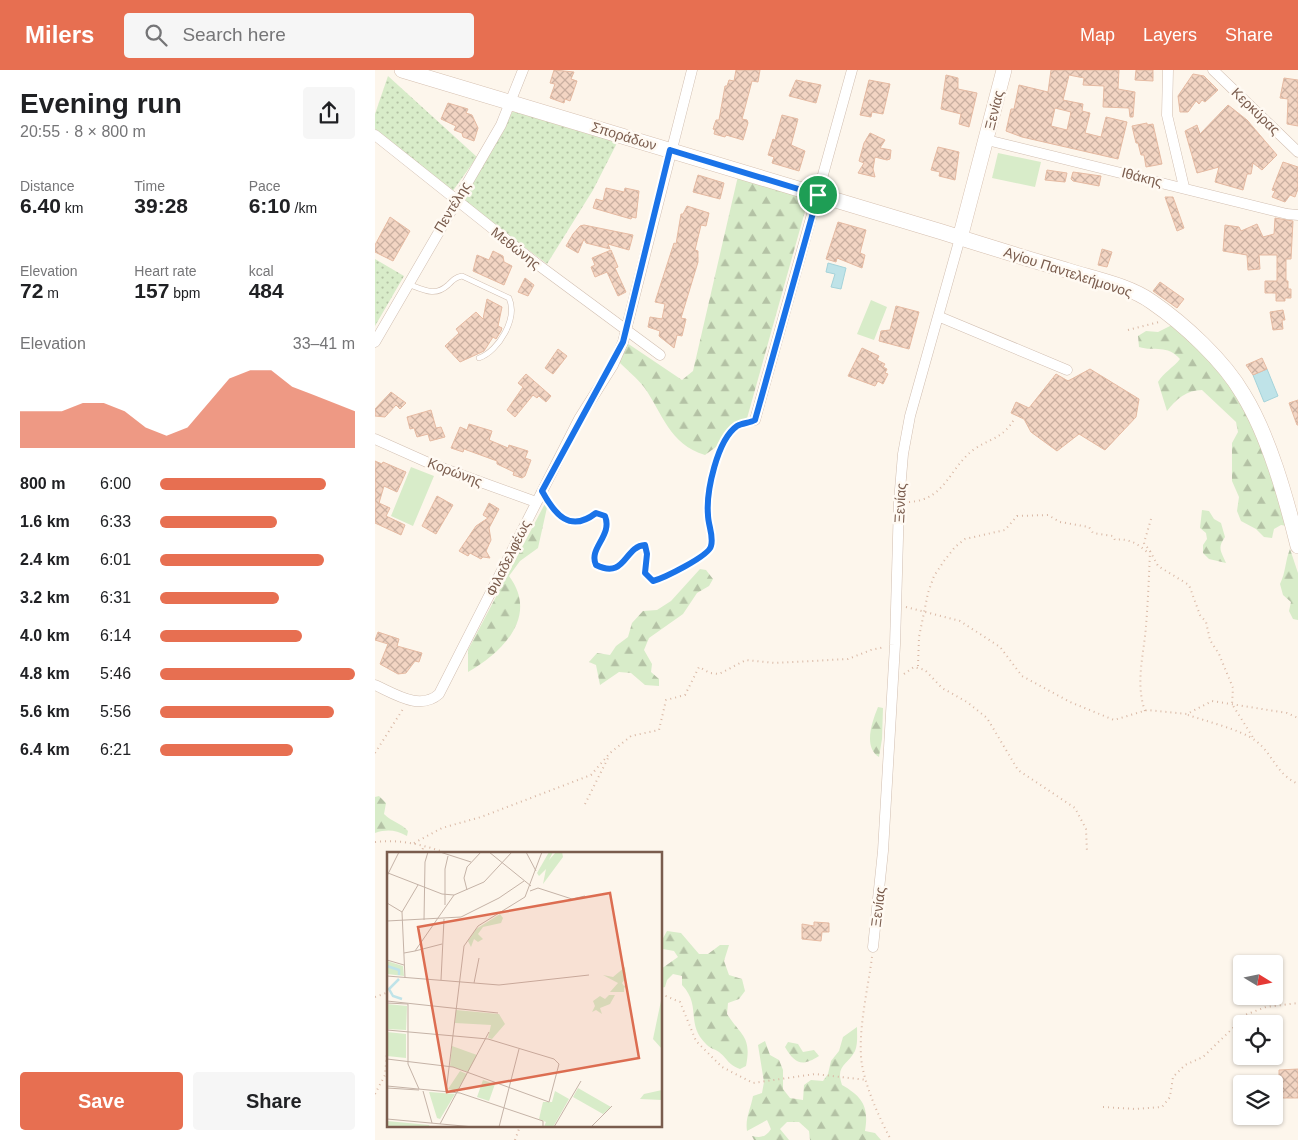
<!DOCTYPE html>
<html lang="en">
<head>
<meta charset="utf-8">
<style>
  body { margin:0; font-family:Helvetica,sans-serif; background:#f6f6f6; color:#202124; height:100vh; display:flex; flex-direction:column; font-size:19px; white-space:nowrap }
  * { box-sizing:border-box; margin:0 }
  p { font-size:16px; color:#757577 }
  .icon { flex:none; width:28px; height:28px; fill:none; stroke:currentColor; stroke-width:2; stroke-linecap:round; stroke-linejoin:round }
  .map { position:relative; flex:1; overflow:hidden }
  .panel { display:flex; flex-direction:column; background:#fff; width:375px }
  .panel>* { flex:none }
  .needle { width:32px; rotate:100deg }
  .fabs { position:absolute; left:858px; top:885px; display:grid; gap:10px }
  .fabs a { display:grid; place-items:center; width:50px; height:50px; border-radius:5px; background:#fff; box-shadow:0 1px 4px #0004; font-size:25px }
  .pin { position:absolute; display:grid; place-items:center; width:42px; height:42px; color:#fff; margin:-21px; border:2px solid #fff; border-radius:50%; box-shadow:0 1px 5px #0007 }
  .round { display:grid; place-items:center; flex:none; width:52px; height:52px; border-radius:5px; background:#f6f6f6 }
  .summary { display:flex; align-items:center; justify-content:space-between; height:85px; padding:0 20px }
  h1 { font-size:28px; font-weight:600; line-height:38px }
  .figures { display:grid; grid-template-columns:repeat(3,1fr); gap:8px; height:85px; padding:5px 20px }
  .figures div { display:grid; align-content:center }
  .figures b { font-size:21px; font-weight:600 }
  .figures small { font-size:14px; font-weight:400 }
  .figures p { font-size:14px }
  .chart { height:140px; padding:10px 20px }
  .chart p { display:flex; justify-content:space-between }
  .chart svg { width:100%; height:90px; margin-top:5px; fill:#e76f51; opacity:.7 }
  .button { display:flex; gap:10px; margin-top:auto; padding:10px 20px }
  .button a { flex:1; height:58px; border-radius:5px; background:#e76f51; color:#fff; font-size:20px; font-weight:600; line-height:58px; text-align:center }
  .button a+a { background:#f6f6f6; color:#202124 }
  ul { padding:0 20px; list-style:none; font-size:16px }
  li { display:grid; grid-template-columns:80px 60px 1fr; align-items:center; height:38px }
  li i { height:12px; border-radius:6px; background:#e76f51 }
  header { display:flex; align-items:center; gap:30px; box-sizing:border-box; height:70px; padding:0 25px; background:#e76f51; color:#fff }
  header strong { font-size:24px }
  nav { display:flex; gap:28px; margin-inline-start:auto; font-size:18px }
  .search { width:350px; height:45px; background:#f6f6f6; display:flex; align-items:center; gap:12px; box-sizing:border-box; padding:0 18px; border-radius:5px; color:#757577; font-size:19px }
  main { display:flex; flex:1; min-height:0 }
  .map>svg:first-child { display:block }
  .grass { fill:url(#grass-dots) }
  .forest { fill:url(#forest-firs) }
  .park { fill:#d8ecc9 }
  .water { fill:#bfe3e8; stroke:#a5d3da }
  .building { fill:url(#building-cross-hatch); stroke:#e6bba3; fill-rule:evenodd }
  .lines { fill:none; stroke-linecap:round; stroke-linejoin:round }
  .lane-casing { stroke:#d1beb0; stroke-width:6 }
  .street-casing { stroke:#d1beb0; stroke-width:11 }
  .secondary-casing { stroke:#d6c0b0; stroke-width:16 }
  .path { stroke:#d9b8a5; stroke-width:2; stroke-dasharray:1 4; stroke-linecap:butt }
  .lane { stroke:#fff; stroke-width:5 }
  .street { stroke:#fff; stroke-width:10 }
  .secondary { stroke:#fff; stroke-width:15 }
  .route-casing { stroke:#fff; stroke-width:10 }
  .route { stroke:#1a73e8; stroke-width:6 }
  .labels { text-anchor:middle; stroke-width:5; stroke-linejoin:round; paint-order:stroke }
  .street-label { font-size:14px; fill:#7a5c4d; stroke:#fffaf3 }
  .inset-river { fill:none; stroke:#bfe3e8; stroke-width:2.5 }
  .inset-road { fill:none; stroke:#c5b3a7; stroke-width:1 }
  .view { fill:#dc6d51; fill-opacity:0.15; stroke:#dc6d51; stroke-width:2.5 }
  .inset-edge { fill:none; stroke:#7a5c4d; stroke-width:2.5 }
</style>
</head>
<body>
<header>
<strong>Milers</strong>
<div class="search"><svg class="icon" aria-label="search" viewBox="0 0 24 24"><circle cx="10" cy="10" r="6"/><path d="M15 15l6 6"/></svg>Search here</div>
<nav><a>Map</a><a>Layers</a><a>Share</a></nav>
</header>
<main>
<section class="panel">
<div class="summary"><div><h1>Evening run</h1><p>20:55 · 8 × 800 m</p></div><a class="round"><svg class="icon" aria-label="share" viewBox="0 0 24 24"><path d="M12 15V3M7 8l5-5 5 5M5 13v7h14v-7"/></svg></a></div>
<div class="figures">
<div><p>Distance</p><b>6.40<small> km</small></b></div>
<div><p>Time</p><b>39:28</b></div>
<div><p>Pace</p><b>6:10<small> /km</small></b></div>
</div>
<div class="figures">
<div><p>Elevation</p><b>72<small> m</small></b></div>
<div><p>Heart rate</p><b>157<small> bpm</small></b></div>
<div><p>kcal</p><b>484</b></div>
</div>
<div class="chart"><p><span>Elevation</span>33–41 m</p>
<svg viewBox="0 0 160 44" preserveAspectRatio="none"><path d="M0 44V26L10 26L20 26L30 22L40 22L50 26L60 34L70 38L80 34L90 22L100 10L110 6L120 6L130 14L140 18L150 22L160 26V44z"/></svg>
</div>
<ul>
<li><b>800 m</b>6:00<i style="width:85%"></i></li>
<li><b>1.6 km</b>6:33<i style="width:60%"></i></li>
<li><b>2.4 km</b>6:01<i style="width:84%"></i></li>
<li><b>3.2 km</b>6:31<i style="width:61%"></i></li>
<li><b>4.0 km</b>6:14<i style="width:73%"></i></li>
<li><b>4.8 km</b>5:46<i style="width:100%"></i></li>
<li><b>5.6 km</b>5:56<i style="width:89%"></i></li>
<li><b>6.4 km</b>6:21<i style="width:68%"></i></li>
</ul>
<div class="button"><a>Save</a><a>Share</a></div>
</section>
<div class="map">
<svg width="923" height="1070" viewBox="0 0 923 1070">
  <defs>
    <pattern id="grass-dots" width="8" height="8" patternUnits="userSpaceOnUse" patternTransform="scale(1.25)"><rect width="8" height="8" fill="#d8ecc9"/><path d="M2 2h.1M6 6h.1" fill="none" stroke="#b4c2a5" stroke-width="1.8" stroke-linecap="round"/></pattern>
    <pattern id="forest-firs" width="22" height="20" patternUnits="userSpaceOnUse" patternTransform="scale(1.25)"><rect width="22" height="20" fill="#d8ecc9"/><path d="M5 1l3.5 6h-7zM16 11l3.5 6h-7z" fill="#b4c2a5"/></pattern>
    <pattern id="building-cross-hatch" width="8" height="8" patternUnits="userSpaceOnUse" patternTransform="scale(1.25)"><rect width="8" height="8" fill="#f3d5c3"/><path d="M0 0l8 8M0 8l8-8" fill="none" stroke="#cab0a1"/></pattern>
  </defs>
  <rect width="100%" height="100%" fill="#fdf6ec"/>
  <path class="grass" d="M13,6L102,87L77,122L0,59V44Z
    M138,41L243,71L218,120L172,194L87,130Z
    M0,189L29,206L0,256Z"/>
  <path class="forest" d="M363,106L434,127L371,352L356,366L330,385C294,374 288,344 269,317C262,308 252,300 244,292L252,273L307,310L318,301Z
    M795,256H802L834,288L873,341L913,456L906,455L899,459L897,468L889,467L881,459L866,451L862,441L864,427L857,411V373L863,362L861,352L827,320C812,320 801,329 792,341L783,312C789,302 798,298 805,289C792,274 780,282 764,277L763,266L771,261L783,262Z
    M175,424L163,478L145,491L134,506C164,546 128,582 93,602V580Z
    M827,440L834,441L839,449L846,453L850,467C842,478 846,481 851,493L834,489L828,483V475L832,469L831,463L825,458Z
    M915,479L923,503V550L918,549L914,541L916,532L908,525L905,514C911,502 910,491 915,479Z
    M325,499L331,500L338,509L334,516L322,523L308,544L274,568L269,580L277,594L276,602L284,609V616L270,615L256,603L244,602L225,615L221,595L214,592L222,583L235,585L241,576L253,567L257,553L268,541L282,540L296,531Z
    M503,637L508,638L507,669L504,687C488,677 497,652 503,637Z
    M4,726L11,733L9,744C17,752 26,753 33,761L32,766C20,760 13,759 0,763V727Z
    M292,861L306,863L324,884H333L345,875H354L349,891L354,905L367,909L370,921L364,929L353,933L352,944C366,966 377,966 371,996L365,999C351,993 354,990 344,982C340,979 334,978 331,974C310,953 327,936 307,915V906L298,904L292,910L290,917L286,918V899L303,887L299,881L288,879L287,870Z
    M482,957C482,964 483,974 480,981C473,995 460,995 467,1015C488,1027 494,1037 490,1061L500,1063L506,1070H435L434,1061L424,1052H412L405,1059L414,1070H379L377,1066C386,1068 391,1067 396,1059L392,1050L372,1061C370,1048 376,1038 378,1026L387,1023L389,1012L383,975L390,971L395,985L404,990L408,1000V1019L415,1028L428,1030L429,1015L436,1010L448,1011L453,1004L456,991L464,981L468,967Z
    M413,972L423,974L428,982L439,980L444,986C427,997 420,994 410,977Z"/>
  <path class="park" d="M623,83L666,92L660,117L617,108Z
    M496,230L512,237L499,270L482,264Z
    M36,397L59,406L38,456L16,446Z"/>
  <path class="water" d="M453,193L471,198L466,219L456,217L460,204L451,202Z
    M892,299L903,326L889,332L878,305Z"/>
  <path class="building" d="M179,0L199,2L196,9L202,11L195,31L190,29L189,33L175,28L180,14L175,13Z
    M361,0H385L383,12L377,11L367,49L372,50L373,53L368,70L351,65L350,67L339,64L340,60L338,59L341,50H344L350,16H352L354,10L359,11Z
    M676,0H744L743,19L760,22L758,47H755L754,38L728,37L729,16L708,15L709,8L694,5L688,30L708,34L707,41L715,43L710,63L726,67L731,47L752,52L743,89L647,67L631,61L636,39H639L644,15L673,22ZM680,38L696,42L692,60L676,56Z
    M761,0H778V11L760,10Z
    M818,4L829,6L843,20L830,32L827,30L824,34L821,31L813,42H805L803,26Z
    M571,5L583,8V19L602,23L594,57L584,54L586,44L566,39Z
    M909,8L923,10V56L912,54L913,29L905,28Z
    M421,10L446,15L441,33L414,26Z
    M494,10L515,14L508,44L497,42L496,47L485,45Z
    M73,33L93,39L91,43L97,45L103,58L99,71L88,67L87,63L79,60L81,56L66,49Z
    M853,35L872,50L902,85L887,100L878,93L876,104H872L868,120L840,112L844,97L822,103L810,61L822,55L825,64Z
    M407,45L423,49L416,75L430,81L424,101L397,93L399,87L393,85L398,69L400,70Z
    M772,53V55L778,54L787,94L771,97L769,85H766L763,73H761L757,56Z
    M495,63L510,70L505,78L516,80L515,89L512,90L500,87L498,99L500,107L483,103L489,93L484,91L489,73Z
    M563,77L584,82L580,110L564,106L565,102L556,100Z
    M908,92L923,97V119L920,127L915,125L910,132L897,127L900,121L897,120Z
    M672,100L692,103L690,112L670,110Z
    M698,102L726,106L724,116L698,111L696,109Z
    M323,105L349,113L345,129L318,122Z
    M231,118L249,122L250,118L264,121L261,148L257,147L256,149L218,138L221,129L228,131Z
    M790,127H798L809,158L802,161Z
    M312,136L334,143L331,156L326,155L320,180L323,181V192L306,248L311,249L307,266L302,265L299,278L284,266L285,261L273,257L275,247L287,249L290,234L280,232L299,173L301,174L306,144H308Z
    M15,147L35,161L18,191L0,182V175Z
    M900,148L918,151L916,189H911V211H913V219H916V228H910V231H901V223H890V211H902V185H884L885,199L873,200L872,185L848,181L850,155L864,157L866,161L882,154L888,167L899,164Z
    M463,152L491,160L485,183L490,185L487,198L462,188L461,192L451,189Z
    M209,155L258,165L254,180L233,174L235,179L211,173L209,169L203,183L191,176L198,164L205,156Z
    M727,179L737,182L732,197L723,195Z
    M236,180L243,197L240,198L251,222L243,226L232,202L220,207L216,197L220,195L217,188Z
    M118,181L128,186L129,192L137,196L129,215L98,201L102,185L114,190Z
    M150,208L159,215L153,226L143,222Z
    M785,212L809,229L802,238L778,221Z
    M112,229L127,237L123,256L127,258L126,261L121,269L118,267L109,281L85,292L70,276L84,263L81,259L101,242L108,249Z
    M521,236L544,242L534,279L504,271L506,261L515,260Z
    M908,240L910,250H907L908,259L898,260L895,242Z
    M487,278L504,286L502,290L510,294L508,297L512,299L510,303L513,304L508,314L503,311L500,316L473,306Z
    M183,279L192,286L178,304L170,298Z
    M887,288L892,299L878,305L871,295Z
    M715,299L764,329L761,347L730,380L704,364L682,381L656,362L649,349L636,343L641,332L654,338L681,304L693,311Z
    M151,304L176,326L171,332L164,326L162,328L158,325L140,347L132,340L148,317L143,313Z
    M16,322L31,333L25,339L21,335L10,347L0,346V339Z
    M923,330V355H922L914,333Z
    M56,340L61,358L66,357L70,367L55,371L53,364L42,367L39,358L35,359L32,347Z
    M94,354L117,361L114,370L133,378L134,375L153,381L150,388L156,390L150,406L147,408L138,405L139,402L122,394V391L89,379L88,382L76,378L85,357L92,360Z
    M0,391L7,394L8,392L31,402L22,422L9,416L4,433L15,438L11,446L30,455L26,465L0,453Z
    M62,426L78,435L61,464L47,456Z
    M114,433L124,439L114,458L116,470L111,481L115,488L108,487L106,489L95,483L93,486L84,481L101,456L113,448L108,445Z
    M3,562L24,569L22,576L47,583L44,592L40,591L31,603L23,604L5,594L13,574L0,570Z
    M439,852L454,853V862H447L446,871L427,869V854L439,856Z
    M923,999V1028H904V1000Z"/>
  <g class="lines">
    <g class="lane-casing">
      <path id="lane" d="M33,214C49,220 60,227 73,215C78,210 81,207 87,206L134,228C143,248 124,281 104,288"/>
    </g>
    <g class="street-casing">
      <path id="street" d="M793,0L792,45L809,117
        M838,0L923,82
        M0,65L162,194L285,285
        M612,70L912,144L923,145
        M565,247L692,300
        M0,272L126,55L148,0
        M380,350L477,0
        M0,369L56,394L161,432
        M0,615C20,624 45,641 64,624L204,349L238,295L248,272L317,0
        M498,877L508,781L520,575L524,432L528,384L535,346L585,168"/>
    </g>
    <g class="secondary-casing">
      <path id="secondary" d="M27,0C207,54 387,108 567,162C608,175 650,188 691,200C719,209 753,215 777,232C809,254 849,291 868,324C894,366 911,428 923,476
        M585,168L629,0"/>
    </g>
    <path class="path" d="M753,260L784,252
      M173,432C182,442 189,450 202,454L221,443L230,446C238,467 213,477 221,495C251,510 249,476 270,475C275,484 269,492 270,502C273,527 323,487 333,483C341,467 331,450 332,433C333,411 347,358 371,354
      M534,432C572,430 574,396 601,378C620,366 627,369 640,348
      M531,537L585,551L625,577L647,606L695,632L739,650L772,640L812,644L837,631L912,643L923,648
      M543,596L544,567L553,523L559,506L569,491L580,477L590,469L630,460L642,446L673,445L685,452L714,457L718,463L738,466L740,470C753,468 762,473 772,482L775,481L783,496L814,515L825,545L831,552L835,570L844,584L858,618L857,634L879,669
      M529,604L539,597L550,600L567,618L592,632L612,648L643,700L700,738L711,759L712,782
      M770,641C760,613 769,584 771,556C773,531 774,506 775,481L769,473L776,449
      M813,645C830,651 867,660 881,671C898,684 901,704 923,714
      M0,683L28,639
      M210,734L233,688
      M0,772C27,769 49,775 74,784
      M39,773L67,758L106,747L216,705L235,683L256,666L284,660L291,630L310,625L324,597L335,603L344,604L371,590L400,593L473,589L496,580L510,577
      M46,784L49,775
      M497,887C493,919 482,963 487,995C492,1021 504,1047 516,1070
      M286,924L305,932L321,971L347,997L378,1013L440,1004L492,1010
      M0,927L14,922
      M0,1024L10,1005L14,958
      M728,1037L760,1039L787,1037L795,1027L798,1007L810,995L828,987L859,957L867,946L891,937L923,933
      M140,1070L145,1056"/>
    <use href="#lane" class="lane"/>
    <use href="#street" class="street"/>
    <use href="#secondary" class="secondary"/>
  </g>
  <g class="lines">
    <g class="route-casing">
      <path id="route" d="M295,80L443,125L380,350C375,353 367,353 362,356C342,370 331,422 333,445C333,455 339,466 336,476C334,486 289,508 278,511L270,503L272,484L270,475C249,476 251,510 221,495C213,478 238,466 230,446L221,443C195,463 180,445 167,421L248,272Z"/>
    </g>
    <use href="#route" class="route"/>
  </g>
  <g class="labels">
    <g class="street-label">
      <text transform="translate(619 40) rotate(-76)" y="5">Ξενίας</text>
      <text transform="translate(881 41) rotate(44)" y="5">Κερκύρας</text>
      <text transform="translate(249 66) rotate(17)" y="5">Σποράδων</text>
      <text transform="translate(767 107) rotate(14)" y="5">Ιθάκης</text>
      <text transform="translate(77 137) rotate(-59)" y="5">Πεντέλης</text>
      <text transform="translate(141 178) rotate(38)" y="5">Μεθώνης</text>
      <text transform="translate(693 202) rotate(18)" y="5">Αγίου Παντελεήμονος</text>
      <text transform="translate(80 402) rotate(21)" y="5">Κορώνης</text>
      <text transform="translate(525 433) rotate(-87)" y="5">Ξενίας</text>
      <text transform="translate(133 488) rotate(-64)" y="5">Φιλαδελφέως</text>
      <text transform="translate(503 837) rotate(-83)" y="5">Ξενίας</text>
    </g>
  </g>
  <g transform="translate(12 782)">
    <rect width="275" height="275" fill="#fdf6ec"/>
    <path d="M275,144V197L266,187ZM65,194L90,203L81,220L63,214ZM73,219L80,222L70,239L61,237ZM96,228L108,232L102,249L90,245ZM191,236L224,255L216,262L186,245ZM275,238V248L253,247L257,242ZM168,239L182,247L166,275H157L159,270L152,267L156,250H165ZM42,240L68,242L53,267L50,266Z" fill="#d8ecc9"/>
    <path d="M162,0H166L162,8L169,0H175L176,5L156,32L159,17L152,24L150,21ZM113,62L116,66L114,71L96,75L91,82L96,87L91,90L87,87L84,95L81,89L89,77ZM0,109L16,114L17,124L0,122ZM238,115L239,126L235,131L237,134L240,131V138L237,135V140H223L231,131L216,123L226,125ZM222,143H228L223,152L213,156L215,162L209,158L205,160L208,154L206,149L213,144L218,147ZM0,152L20,154L19,178L0,177ZM69,158L112,162L118,172L105,187L101,186L104,173L68,171ZM0,180L19,182V206L0,204ZM0,269L42,273L43,275H1Z" fill="#d8ecc9"/>
    <path class="inset-river" d="M0,114L12,118V123M12,127L2,137L6,144L15,147"/>
    <path class="inset-road" d="M53,0L84,10M102,0L144,34M139,0L149,19M1,21L55,42L67,43L97,30L125,0M0,24L12,0M80,38L77,26L80,15L94,0M143,39L151,36L185,47L198,44M0,51L15,60M58,53V17L61,4M37,68L38,10L41,0M0,69L74,65L112,46L137,29M28,99L55,92M17,101L28,99L67,43M0,108L17,113M0,124L112,133L202,123M18,126L15,60L31,33M54,128L57,67M87,131L92,106M0,149L111,161M0,151L21,152V212L32,237M0,178L101,187L167,207L172,212L162,250L66,215L0,207M0,234L73,241L156,269V275M0,236L32,238M36,239L45,271M59,240L77,94L91,74L138,45L155,0M0,267L87,275M53,272L102,180M112,275L132,197M167,275L194,229M204,275L225,254"/>
    <path class="view" d="M223,41L252,206L60,240L31,75Z"/>
    <rect width="275" height="275" class="inset-edge"/>
  </g>
</svg>
<div class="fabs">
<a><svg class="needle" viewBox="-14 -14 28 28"><path d="M0-13l5 13h-10z" fill="#e53935"/><path d="M0 13l5-13h-10z" fill="#757577"/></svg></a>
<a><svg class="icon" aria-label="locate" viewBox="0 0 24 24"><circle cx="12" cy="12" r="6"/><path d="M12 2v4M12 18v4M2 12h4M18 12h4"/></svg></a>
<a><svg class="icon" aria-label="layers" viewBox="0 0 24 24"><path d="M12 4l9 5-9 5-9-5zM3 14l9 5 9-5"/></svg></a>
</div>
<div class="pin" style="left:443px;top:125px;background:#1e9e55"><svg class="icon" aria-label="arrive" viewBox="0 0 24 24"><path d="M6 21V4h12l-3 4 3 4H6"/></svg></div>
</div>
</main>
</body>
</html>
